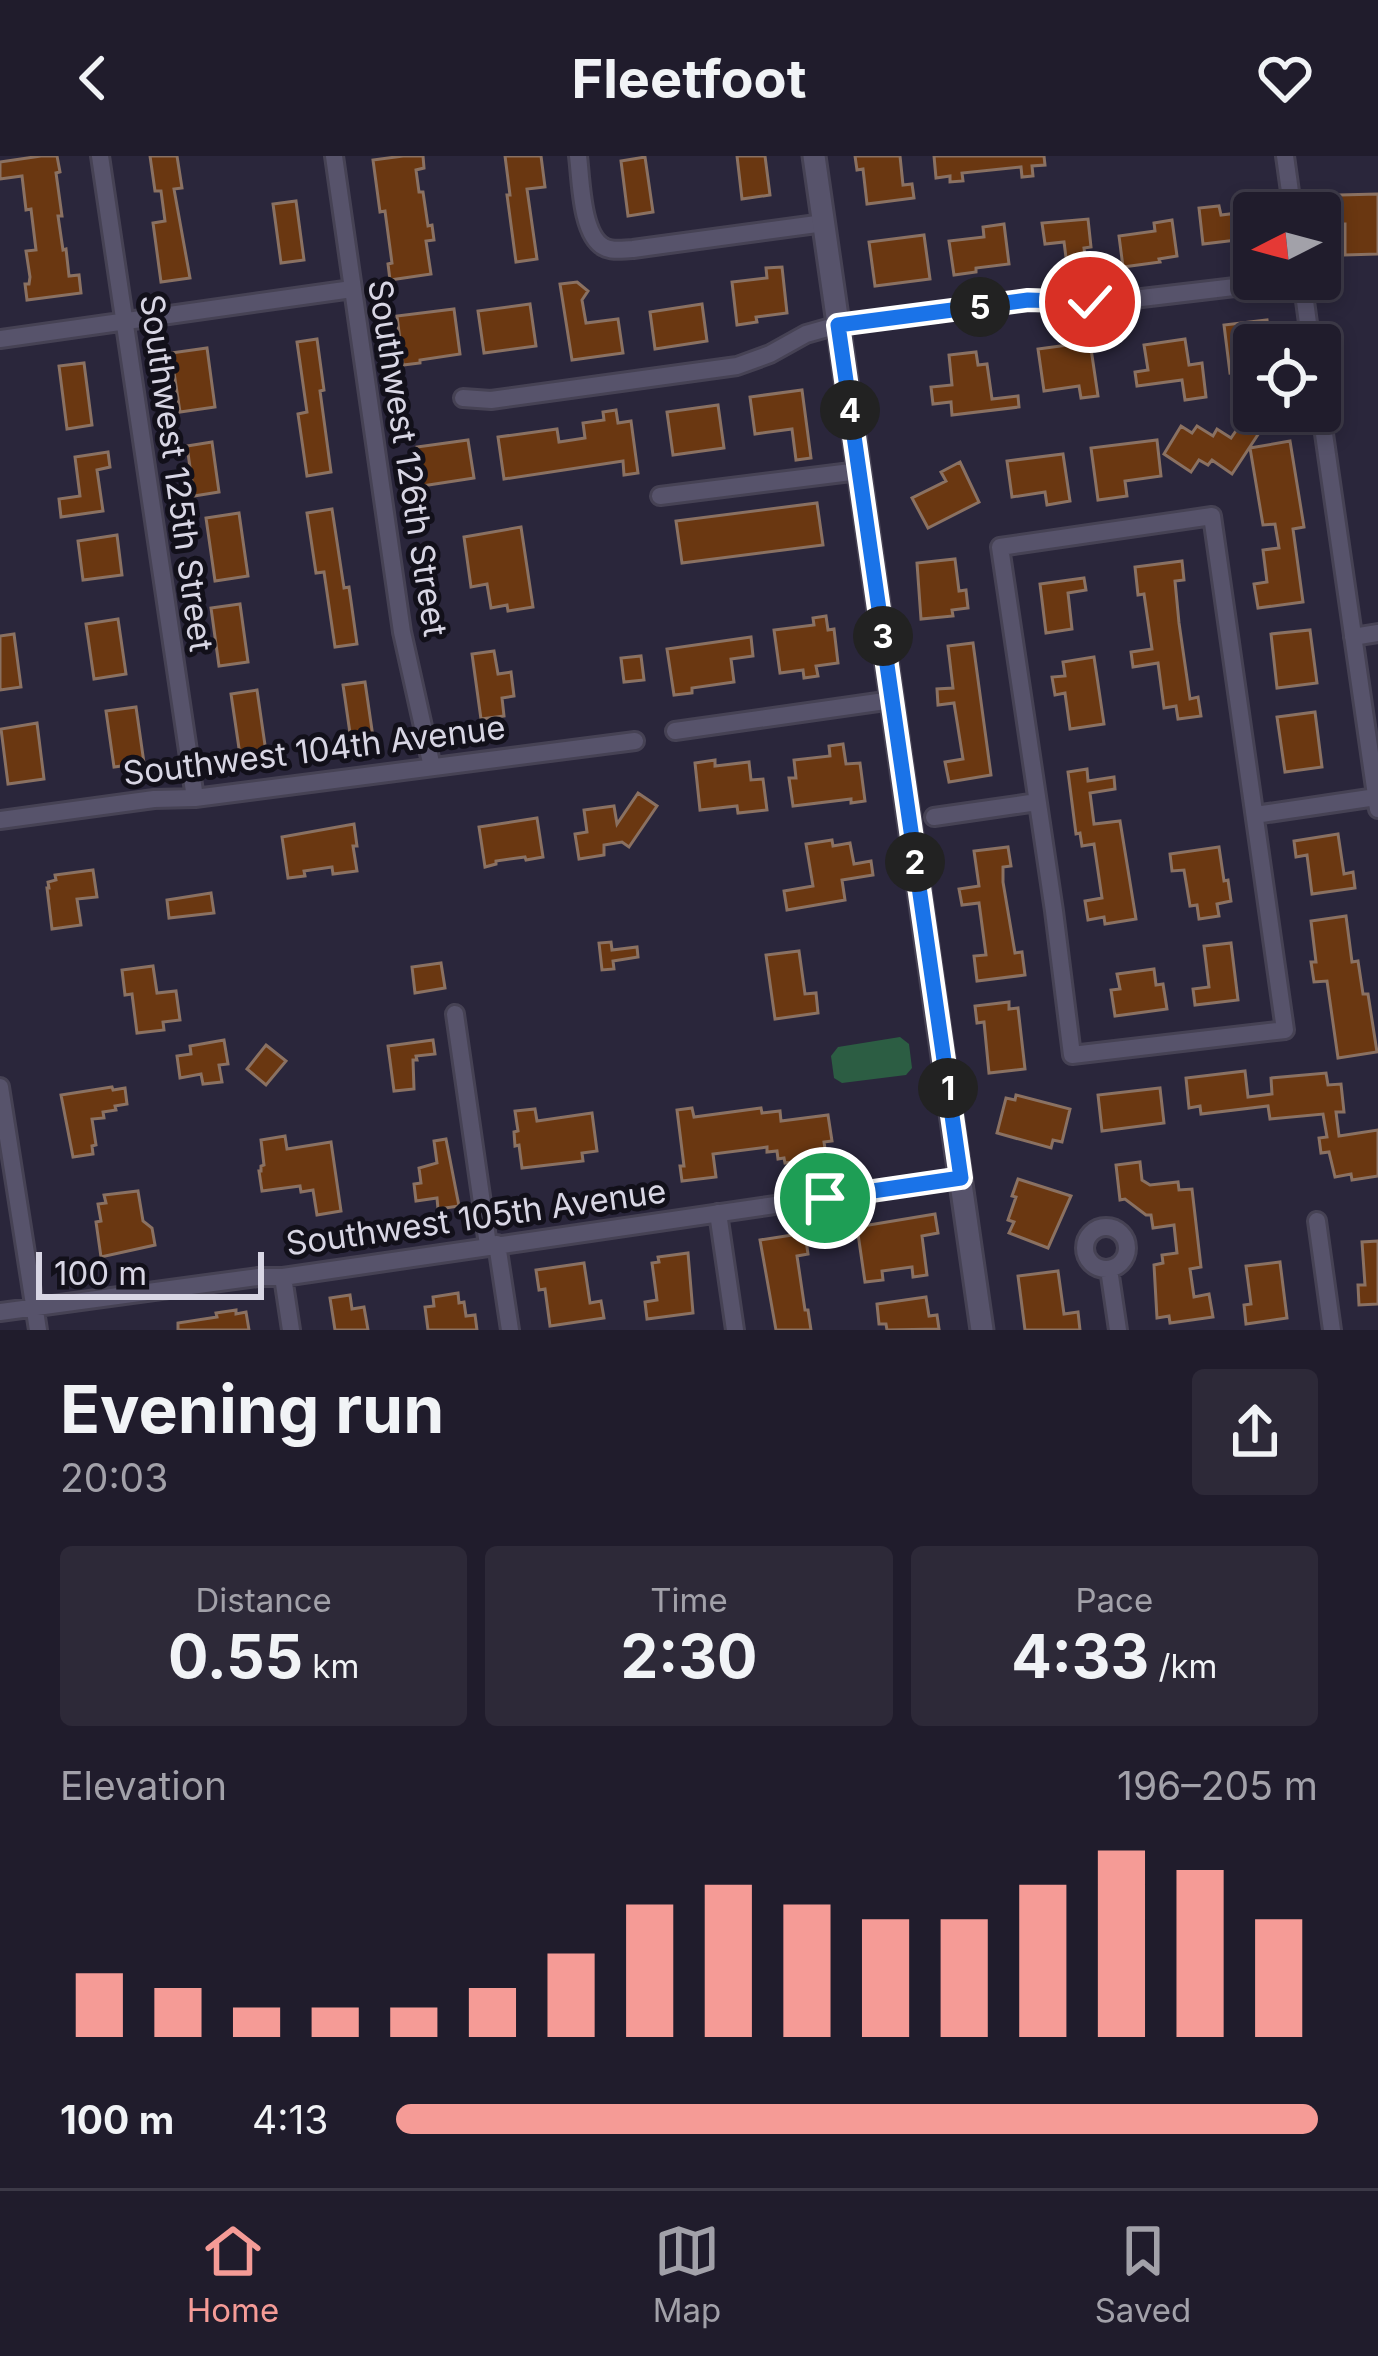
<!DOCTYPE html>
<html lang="en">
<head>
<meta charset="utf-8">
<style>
  body { margin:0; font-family:Inter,sans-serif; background:#2d2938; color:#f1f3f6; height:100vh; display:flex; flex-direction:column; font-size:45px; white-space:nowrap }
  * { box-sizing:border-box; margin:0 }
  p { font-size:39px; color:#a2a1a9 }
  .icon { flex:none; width:66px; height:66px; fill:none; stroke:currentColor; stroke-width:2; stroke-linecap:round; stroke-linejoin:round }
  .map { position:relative; height:1174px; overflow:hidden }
  .details { display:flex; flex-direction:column; background:#201c2c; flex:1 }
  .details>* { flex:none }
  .needle { width:78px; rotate:264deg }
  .fabs { position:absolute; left:1233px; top:36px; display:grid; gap:24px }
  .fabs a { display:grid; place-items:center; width:108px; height:108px; border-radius:12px; background:#201c2c; box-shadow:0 6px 18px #0003,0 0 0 3px #3d3a48; font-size:60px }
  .scale { position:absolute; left:36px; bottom:30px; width:228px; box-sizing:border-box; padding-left:12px; border:6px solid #d8d6e4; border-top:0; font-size:33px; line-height:42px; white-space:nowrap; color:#d8d6e4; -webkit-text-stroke:9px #12101a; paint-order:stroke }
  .pin { position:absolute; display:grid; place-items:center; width:102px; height:102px; color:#fff; margin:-51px; border:6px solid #fff; border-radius:50%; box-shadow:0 3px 12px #0007 }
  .km { position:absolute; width:60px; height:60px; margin:-30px; border-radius:50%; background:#222; color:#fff; font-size:33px; line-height:60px; text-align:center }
  .round { display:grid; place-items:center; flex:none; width:126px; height:126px; border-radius:12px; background:#2d2938 }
  .headline { display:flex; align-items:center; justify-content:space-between; height:204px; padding:0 60px }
  h1 { font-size:66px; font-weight:700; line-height:90px }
  .figures { display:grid; grid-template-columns:repeat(3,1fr); gap:18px; height:204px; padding:12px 60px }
  .figures div { display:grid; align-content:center; border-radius:12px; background:#2d2938; text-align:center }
  .figures b { font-size:60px; font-weight:700 }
  .figures small { font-size:33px; font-weight:400 }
  .figures p { font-size:33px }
  .chart { height:336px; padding:24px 60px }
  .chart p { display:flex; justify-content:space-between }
  .chart svg { width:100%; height:216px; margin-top:12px; stroke:#f59b96; stroke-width:6 }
  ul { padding:0 60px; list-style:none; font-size:39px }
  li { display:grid; grid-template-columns:192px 144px 1fr; align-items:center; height:90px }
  li i { height:30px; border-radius:15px; background:#f59b96 }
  header { display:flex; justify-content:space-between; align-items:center; height:156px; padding:0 60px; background:#201c2c; font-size:54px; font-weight:700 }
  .dock { display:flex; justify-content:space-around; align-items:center; height:168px; border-top:3px solid #3d3a48; background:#201c2c; font-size:33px; color:#a2a1a9 }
  .dock a { display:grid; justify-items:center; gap:6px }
  .dock .current { color:#f59b96 }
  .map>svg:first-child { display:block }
  .green { fill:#2c5d43 }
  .building { fill:#6a3711; stroke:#8a7162; stroke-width:3 }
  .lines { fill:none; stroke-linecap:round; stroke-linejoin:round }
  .minor-casing { stroke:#464254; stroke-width:22 }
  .tertiary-casing { stroke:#464254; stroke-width:27 }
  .minor { stroke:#57536b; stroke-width:16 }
  .tertiary { stroke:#57536b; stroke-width:21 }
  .route-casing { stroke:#fff; stroke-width:24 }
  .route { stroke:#1a73e8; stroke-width:15 }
  .labels { text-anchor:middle; stroke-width:10; stroke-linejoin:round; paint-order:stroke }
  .street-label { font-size:33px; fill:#d8d6e4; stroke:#12101a }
</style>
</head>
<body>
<header><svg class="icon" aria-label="back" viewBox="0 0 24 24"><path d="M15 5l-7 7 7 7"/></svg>Fleetfoot<svg class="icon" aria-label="heart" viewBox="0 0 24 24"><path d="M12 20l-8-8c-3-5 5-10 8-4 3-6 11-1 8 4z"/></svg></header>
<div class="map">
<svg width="1378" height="1174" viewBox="0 0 1378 1174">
  <rect width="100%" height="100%" fill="#2a263b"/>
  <path class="green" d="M900,881L909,888L912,912L906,919L842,927L834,922L831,900L838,891Z"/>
  <path class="building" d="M41,0H57L60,16L56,17L62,60H58L63,94L66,93L69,120L79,119L81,137L27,144L25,128H29L30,121L26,95L36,94L31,53L26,54L22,20L0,23V6Z
    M150,0H177L182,32L174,33L190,122L161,126L153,67L165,65L161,35H155Z
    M403,0H423L424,12L416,14L419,36H423L428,70L432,69L434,84L426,85L431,118L390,124L388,108L392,107L385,55L380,56L373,4Z
    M505,0H541L545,31L527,33L537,103L516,106L507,39H510Z
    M737,0H765L770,39L742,43Z
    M855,0H900L903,29L912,28L914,42L867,48L863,13L857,14Z
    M934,0H1044L1045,9L1032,10L1033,20L1022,21L1021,11L962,17L963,25L950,26V20L936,22Z
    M645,1L653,56L628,60L621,5Z
    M1378,38V98L1345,99V68H1340V39Z
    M296,45L304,104L281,107L273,48Z
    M1219,50L1221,59L1254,55V82L1203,88L1199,52Z
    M1088,63L1091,91L1084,92L1086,107L1067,109L1064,86L1045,88L1042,67Z
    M1172,64L1177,100L1159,103L1160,106L1123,111L1119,80L1155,75L1154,67Z
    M1004,68L1009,108L976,112V116L954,119L949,85L984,81L983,71Z
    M924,79L930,123L875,130L869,86Z
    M782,111L787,157L756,161L757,166L737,169L732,126L767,122L766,112Z
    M577,126L588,135L582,144L586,167L618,163L623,197L572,204L560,128Z
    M530,148L536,190L484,197L478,155Z
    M702,148L707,185L655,193L650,156Z
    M454,153L460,198L420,204V207L403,209L397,160Z
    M1267,164L1270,189H1254V214L1230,217L1224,169Z
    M317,183L324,234L320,235L331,316L307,320L298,258L307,256L297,186Z
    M1185,183L1189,209L1202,207L1206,241L1185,244L1182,224L1137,230L1135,216L1148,214L1144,189Z
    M1090,186L1098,240L1081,242L1079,230L1044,235L1038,193Z
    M207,192L215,251L180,256L171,197Z
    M976,196L978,209L987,208L992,243L1018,240L1019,251L952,259L951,246L933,248L931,231L952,229L949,199Z
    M84,207L92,269L67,273L59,210Z
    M802,234L811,302L796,304L792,273L755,278L750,241Z
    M718,249L724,292L673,299L667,256Z
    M616,254L618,267L631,265L638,317L624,319L623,305L504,323L498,281L557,273L559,286L585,282L583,267L604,264L603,256Z
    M1242,266L1259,277L1232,318L1212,304L1208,309L1199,304L1191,316L1164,298L1181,270L1192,277L1197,270L1213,280L1217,273L1231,282Z
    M468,284L474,322L422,330L417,291Z
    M1157,284L1161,320L1125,325L1127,340L1098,344L1091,292Z
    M1290,285L1304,371L1293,373L1303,446L1258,452L1254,428L1267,426L1263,394L1279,392L1275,368L1263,369L1250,292Z
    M212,286L219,336L194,340L187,290Z
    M108,296L110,311L97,314L103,355L61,361L59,343L80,340L75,301Z
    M1063,298L1070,345L1047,349L1045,336L1012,341L1007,305Z
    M960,306L979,346L928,372L912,342L946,325L941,316Z
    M817,347L823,389L682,407L676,365Z
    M332,353L344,432L349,431L357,488L335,491L324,416L316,417L307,357Z
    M239,357L248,420L215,425L206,362Z
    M521,371L533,451L508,455L507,449L491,452L487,428L471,431L464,381Z
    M117,379L122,419L83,424L78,385Z
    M955,403L959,435L966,434L968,452L952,454L953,460L921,463L917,407Z
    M1182,405L1184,424L1175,425L1179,467L1190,543L1198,541L1201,560L1178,563L1176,550L1164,552L1158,507L1133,511L1131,496L1152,493L1144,438L1138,439L1135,411Z
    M1084,422L1086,434L1068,437L1072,473L1046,477L1040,428Z
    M240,448L248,506L219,510L211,452Z
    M826,460L828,474L834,473L838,507L816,510L818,520L804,522L803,514L780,517L774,474L814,469L813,462Z
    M118,463L126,518L94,523L86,468Z
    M1310,474L1317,527L1277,532L1271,478Z
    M14,478L21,531L0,534V480Z
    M751,481L753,500L731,503L734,526L692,532V537L674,539L667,493Z
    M973,487L991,619L949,626L945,606L963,603L954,547L938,549L937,533L953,532L948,490Z
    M494,495L498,518L511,516L514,540L502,542L504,560L481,563L472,498Z
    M641,500L644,524L624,526L621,502Z
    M1094,501L1104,568L1070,573L1065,537L1055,539L1052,521L1065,520L1063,506Z
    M365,526L373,581L351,584L343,529Z
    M257,534L266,596L240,599L231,538Z
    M136,551L144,607L114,611L106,555Z
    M1315,556L1322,611L1285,616L1277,561Z
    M37,567L44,623L8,628L1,573Z
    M843,588L846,608L860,607L865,645L851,647V643L793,650L789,622H796L794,604L830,600L829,590Z
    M715,604V610L749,606L751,624L763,623L767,654L738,657L737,650L700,654L695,607Z
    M1087,613L1088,625L1114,621L1115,633L1090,637L1094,668L1120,665L1136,763L1105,768L1104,761L1088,764L1085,745L1102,742L1094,688L1082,690L1080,677L1076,678L1068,616Z
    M638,637L657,650L629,691L622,686L604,689V699L579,703L575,678L587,676L584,654L614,650L617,668Z
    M537,662L543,701L526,704L525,701L496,705V708L485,711L479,671Z
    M354,668L357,690H353L357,715L333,718L332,711L304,715L305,720L288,722L282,681Z
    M1338,678L1344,718L1353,716L1355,732L1312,738L1307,699L1296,701L1294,685Z
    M832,684L833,690L850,687L854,708L871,705L873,719L842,724L845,744L787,754L784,735L813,730L806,688Z
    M1008,691L1011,710L1003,711V726L1015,797L1022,796L1025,819L977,825L974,800L986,799L979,747L962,749L959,733L979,730L974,695Z
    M1219,691L1224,725L1228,724L1231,745L1217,748L1219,760L1199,763L1197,749L1190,750L1184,714L1172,715L1170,698Z
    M93,714L97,741L77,743L81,769L52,773L47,732H49L48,726L56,724L55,719Z
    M211,737L214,757L169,762L167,744Z
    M1346,760L1352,806L1358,805L1363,838H1368L1377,896L1338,902L1327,825L1314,826L1311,806H1316L1311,765Z
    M611,786L612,794L637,791L638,801L613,805L614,813L602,814L599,787Z
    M1231,787L1238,844L1195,849L1193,833L1209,831L1204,790Z
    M799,795L805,838L816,837L818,857L775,863L766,799Z
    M441,807L445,832L415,837L412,811Z
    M153,810L157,837L176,835L180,864L163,866L164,874L137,877L132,838L125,839L122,814Z
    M1154,813L1156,829L1163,828L1167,853L1115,860L1111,834L1120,833L1117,818Z
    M1009,846V853L1018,852L1025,913L989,917L984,866L977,867L975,850Z
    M224,884L228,908L219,909L222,926L203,928L201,918L180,922L177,900L191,898L190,890Z
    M433,884L435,898L416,900L417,904H413L414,933L394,935L388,890Z
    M266,889L286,905L266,929L247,913Z
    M1245,915L1248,941L1272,938L1271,922L1326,917L1328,929L1341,928L1344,956H1336L1339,980L1378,974V1020L1352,1024L1351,1018L1335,1021L1329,996L1321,997L1319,982L1327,981L1323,958L1270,963L1268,950L1201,958L1200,950L1189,952L1186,922Z
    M112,931L113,934L125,932L127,948L115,950L116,954L103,956L104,962L92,963L96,989L92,990L93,998L73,1001L61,939Z
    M1160,932L1164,967L1102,975L1098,939Z
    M1016,939L1070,953L1062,986L1053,984L1051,992L997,977L1006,942L1015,944Z
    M692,952L694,961L761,952L762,957L780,955L781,965L828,959L832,985L824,986L827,1006L808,1008L807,1004L785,1007L784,1002L778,1003L777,995L767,996V991L713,998L716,1021L682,1025L680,1010H684L677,954Z
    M535,953L537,965L592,957L597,995L582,997L583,1005L522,1012L519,989L515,990L514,976L518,975L515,955Z
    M285,980L287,993L331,986L341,1055L317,1059L313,1034L301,1036L300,1030L262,1035L259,1015H261V1010L264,1009L261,984Z
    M446,983L459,1050L438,1053L437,1042L416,1045L414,1028L421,1027L419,1012L437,1007L434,985Z
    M1140,1006L1142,1024L1150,1029L1178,1026L1179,1034L1192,1033L1201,1111L1190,1113L1194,1141L1209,1138L1213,1161L1170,1167L1169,1160L1157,1162L1154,1109L1163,1107L1162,1099L1177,1097L1174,1069L1153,1072L1151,1059H1146L1125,1043L1120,1044L1116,1009Z
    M1018,1023L1071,1040L1048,1092L1009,1077L1014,1066L1008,1064L1016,1041L1012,1040Z
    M138,1035L143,1065L152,1072L155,1089L101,1101L96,1066L101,1065L98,1048L106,1047L104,1039Z
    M935,1058L938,1077L922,1080L927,1119L913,1121L912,1111L882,1115L883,1124L865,1126L857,1071Z
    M805,1077L808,1098L797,1100L805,1154H808L811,1174H776L760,1084Z
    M1378,1085V1148L1359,1149L1358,1129H1365L1362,1086Z
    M688,1097L693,1157L647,1163L645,1146L657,1144L652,1107L659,1106L658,1101Z
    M1280,1106L1287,1162L1246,1168L1244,1149L1251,1148L1246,1110Z
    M584,1107L590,1147L601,1145L604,1162L550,1170L545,1133L539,1134L536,1114Z
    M1058,1115L1064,1158L1078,1156L1080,1174H1025L1018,1120Z
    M458,1137L459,1147L464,1146L466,1160L475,1159L477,1174H428L425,1151L434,1150L433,1141Z
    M350,1139L352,1153L364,1151L368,1174H335L330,1142Z
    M926,1141L929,1160L937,1159L939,1173L887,1174L886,1168H879L877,1148Z
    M236,1154V1158L246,1156L249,1174H178V1167L217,1161L216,1157Z"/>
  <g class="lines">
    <g class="minor-casing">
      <path id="minor" d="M100,0L195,642
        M334,0L402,476L432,611
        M578,0C581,23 581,79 604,91C613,96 624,93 633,93L824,67
        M1285,0L1293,57
        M1302,123L1311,189
        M0,183L352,133
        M463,242L491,244L737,210L770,198L806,178L838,169L1028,144L1108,146L1302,123
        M1320,250L1378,653
        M660,340L859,315
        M1212,360L1285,874L1072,899L1054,755L1000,391Z
        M1353,481L1378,477
        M675,575L892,544
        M1255,659L1376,641
        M934,661L1037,646
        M0,664L154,643L195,642L635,585
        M455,858L488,1089
        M0,931L38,1174
        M718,1057L735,1174
        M1317,1065L1332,1174
        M1085 1092a21 21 0 1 1 42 0a21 21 0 1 1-42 0Z
        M497,1088L510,1174
        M1109,1113L1118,1174
        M283,1121L291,1174
        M0,1156L258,1121H283L960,1022"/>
    </g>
    <g class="tertiary-casing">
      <path id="tertiary" d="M814,0L982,1174"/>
    </g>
    <use href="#minor" class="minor"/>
    <use href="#tertiary" class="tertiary"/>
  </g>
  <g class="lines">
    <g class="route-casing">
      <path id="route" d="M825,1042L961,1022L838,169L1028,144L1090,146"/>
    </g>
    <use href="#route" class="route"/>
  </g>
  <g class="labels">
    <g class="street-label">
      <text transform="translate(408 302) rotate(81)" y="12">Southwest 126th Street</text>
      <text transform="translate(177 317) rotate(82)" y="12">Southwest 125th Street</text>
      <text transform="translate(314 594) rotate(-7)" y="12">Southwest 104th Avenue</text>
      <text transform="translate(476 1061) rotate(-8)" y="12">Southwest 105th Avenue</text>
    </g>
  </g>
</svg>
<div class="fabs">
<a><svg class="needle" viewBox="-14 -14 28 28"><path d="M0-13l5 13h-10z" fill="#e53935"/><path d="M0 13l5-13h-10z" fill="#a2a1a9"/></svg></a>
<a><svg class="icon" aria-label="locate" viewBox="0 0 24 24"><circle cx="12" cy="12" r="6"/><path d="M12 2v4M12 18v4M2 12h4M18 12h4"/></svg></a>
</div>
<div class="scale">100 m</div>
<div class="pin" style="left:825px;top:1042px;background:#1e9e55"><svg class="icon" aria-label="arrive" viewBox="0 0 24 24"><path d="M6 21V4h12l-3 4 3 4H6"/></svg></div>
<div class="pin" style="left:1090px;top:146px;background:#d93025"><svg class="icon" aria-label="check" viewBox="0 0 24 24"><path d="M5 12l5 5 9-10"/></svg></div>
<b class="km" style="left:948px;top:932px">1</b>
<b class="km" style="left:915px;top:706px">2</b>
<b class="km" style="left:883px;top:480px">3</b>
<b class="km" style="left:850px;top:254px">4</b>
<b class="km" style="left:980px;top:151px">5</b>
</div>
<section class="details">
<div class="headline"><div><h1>Evening run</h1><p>20:03</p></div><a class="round"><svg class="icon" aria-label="share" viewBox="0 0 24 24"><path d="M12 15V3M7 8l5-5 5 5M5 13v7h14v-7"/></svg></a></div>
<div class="figures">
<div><p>Distance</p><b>0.55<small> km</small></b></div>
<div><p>Time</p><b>2:30</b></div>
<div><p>Pace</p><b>4:33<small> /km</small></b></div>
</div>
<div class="chart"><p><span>Elevation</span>196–205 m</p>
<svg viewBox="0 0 160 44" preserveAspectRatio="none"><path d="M5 44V31M15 44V34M25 44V38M35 44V38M45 44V38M55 44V34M65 44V27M75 44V17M85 44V13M95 44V17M105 44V20M115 44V20M125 44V13M135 44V6M145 44V10M155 44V20"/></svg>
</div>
<ul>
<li><b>100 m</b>4:13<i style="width:100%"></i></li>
</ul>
</section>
<nav class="dock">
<a class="current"><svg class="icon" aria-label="home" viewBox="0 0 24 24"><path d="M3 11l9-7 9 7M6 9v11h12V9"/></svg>Home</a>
<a><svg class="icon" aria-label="map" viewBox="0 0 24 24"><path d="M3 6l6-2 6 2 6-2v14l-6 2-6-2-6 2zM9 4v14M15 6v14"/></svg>Map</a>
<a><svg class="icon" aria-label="saved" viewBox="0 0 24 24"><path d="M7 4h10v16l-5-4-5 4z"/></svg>Saved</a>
</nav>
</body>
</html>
